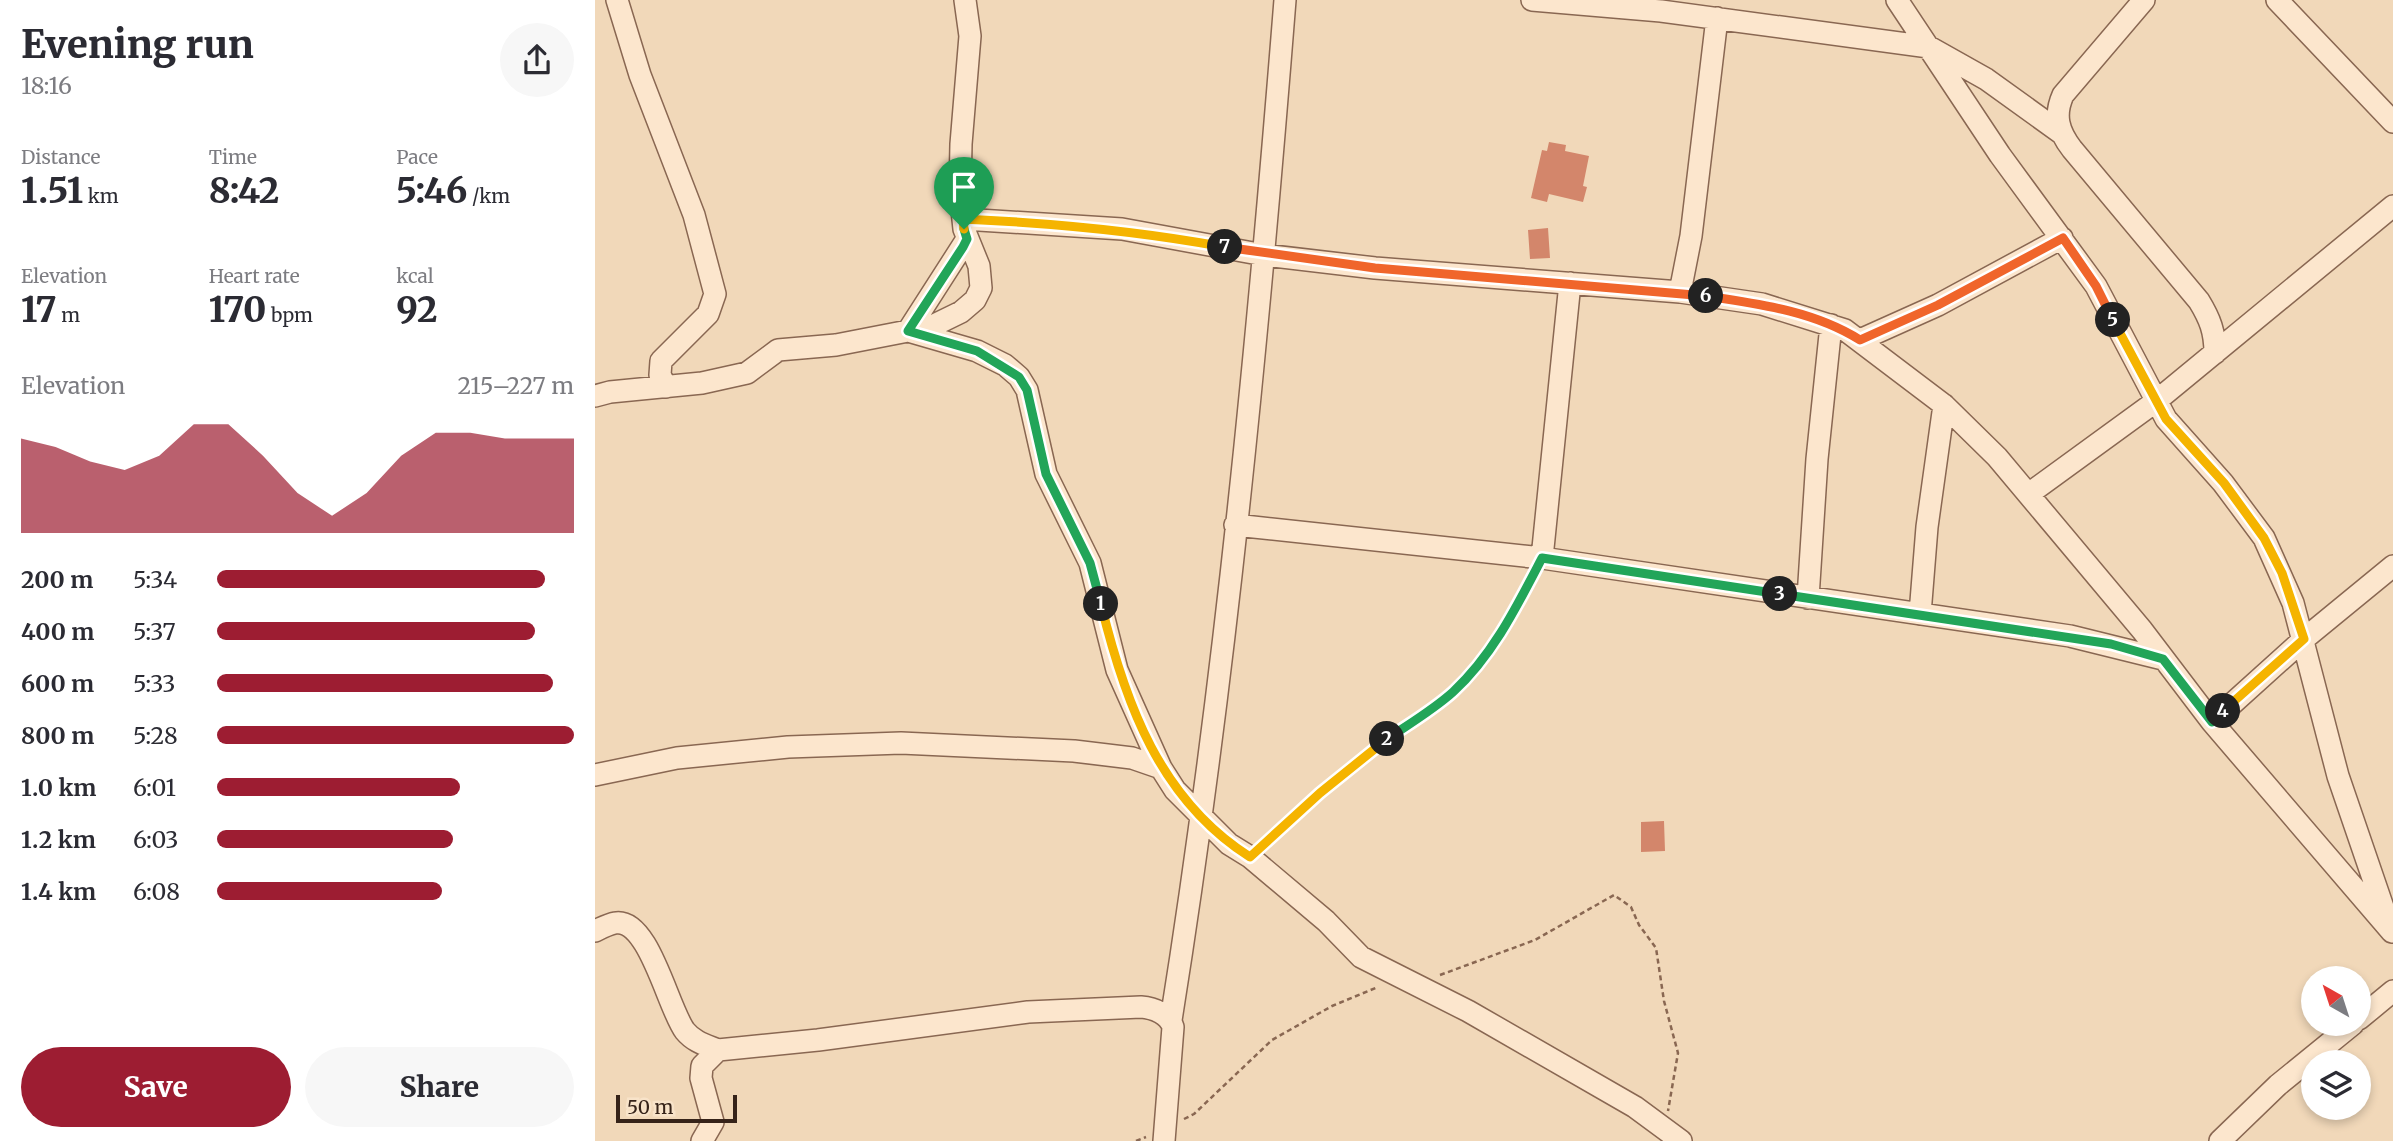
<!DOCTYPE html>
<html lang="en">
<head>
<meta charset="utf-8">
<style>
  body { margin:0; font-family:Merriweather,serif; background:#f7f7f7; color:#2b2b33; height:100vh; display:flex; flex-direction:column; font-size:26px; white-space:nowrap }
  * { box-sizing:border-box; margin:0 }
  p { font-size:23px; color:#7c7c81 }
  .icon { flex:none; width:38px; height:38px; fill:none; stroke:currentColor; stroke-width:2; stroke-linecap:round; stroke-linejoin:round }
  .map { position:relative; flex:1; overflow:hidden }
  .details { display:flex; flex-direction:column; background:#fff; width:595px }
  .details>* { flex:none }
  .needle { width:46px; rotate:321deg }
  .tools { position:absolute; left:1706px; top:966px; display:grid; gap:14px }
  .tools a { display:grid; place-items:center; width:70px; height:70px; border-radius:50%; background:#fff; box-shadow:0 4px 10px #0003; font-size:35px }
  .scale { position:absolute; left:21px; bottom:18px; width:121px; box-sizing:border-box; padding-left:7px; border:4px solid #362319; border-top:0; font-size:19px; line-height:24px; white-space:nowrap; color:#362319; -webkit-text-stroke:5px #f8e3c9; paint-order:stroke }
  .pin { position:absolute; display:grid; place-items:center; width:60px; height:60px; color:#fff; margin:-72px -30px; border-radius:50% 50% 50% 0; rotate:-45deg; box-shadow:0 0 7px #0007 }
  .pin .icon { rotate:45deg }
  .km { position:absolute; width:35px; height:35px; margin:-18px; border-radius:50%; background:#222; color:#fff; font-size:19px; line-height:35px; text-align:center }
  .round { display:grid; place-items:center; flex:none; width:74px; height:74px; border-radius:37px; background:#f7f7f7 }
  .headline { display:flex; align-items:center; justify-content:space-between; height:119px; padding:0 21px }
  h1 { font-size:38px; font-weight:800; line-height:52px }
  .stats { display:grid; grid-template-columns:repeat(3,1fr); gap:10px; height:119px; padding:7px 21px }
  .stats div { display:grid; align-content:center }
  .stats b { font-size:35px; font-weight:800 }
  .stats small { font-size:19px; font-weight:400 }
  .stats p { font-size:19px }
  .chart { height:196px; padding:14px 21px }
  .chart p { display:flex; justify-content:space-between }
  .chart svg { width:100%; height:126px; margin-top:7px; fill:#9d1d32; opacity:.7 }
  .primary-button { display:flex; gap:14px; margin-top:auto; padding:14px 21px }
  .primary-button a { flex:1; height:80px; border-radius:42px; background:#9d1d32; color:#fff; font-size:28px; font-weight:800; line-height:80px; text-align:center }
  .primary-button a+a { background:#f7f7f7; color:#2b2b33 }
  ul { padding:0 21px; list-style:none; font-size:23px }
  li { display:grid; grid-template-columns:112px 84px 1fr; align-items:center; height:52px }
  li i { height:18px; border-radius:9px; background:#9d1d32 }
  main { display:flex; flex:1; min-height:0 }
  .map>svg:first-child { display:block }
  .building { fill:#d3866b }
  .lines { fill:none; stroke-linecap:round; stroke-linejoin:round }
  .minor-casing { stroke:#896752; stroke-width:24 }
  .path { stroke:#896752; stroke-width:2.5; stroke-dasharray:5 3.5; stroke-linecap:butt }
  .minor { stroke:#fce6cd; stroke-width:21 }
  .split-1-casing { stroke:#fff; stroke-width:14 }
  .split-2-casing { stroke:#fff; stroke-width:14 }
  .split-3-casing { stroke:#fff; stroke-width:14 }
  .split-4-casing { stroke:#fff; stroke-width:14 }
  .split-5-casing { stroke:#fff; stroke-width:14 }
  .split-6-casing { stroke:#fff; stroke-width:14 }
  .split-7-casing { stroke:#fff; stroke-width:14 }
  .split-8-casing { stroke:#fff; stroke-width:14 }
  .split-1 { stroke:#22a559; stroke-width:9 }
  .split-2 { stroke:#f5b400; stroke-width:9 }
  .split-3 { stroke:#22a559; stroke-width:9 }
  .split-4 { stroke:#22a559; stroke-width:9 }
  .split-5 { stroke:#f5b400; stroke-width:9 }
  .split-6 { stroke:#f0652b; stroke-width:9 }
  .split-7 { stroke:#f0652b; stroke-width:9 }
  .split-8 { stroke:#f5b400; stroke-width:9 }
</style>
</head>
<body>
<main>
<section class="details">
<div class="headline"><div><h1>Evening run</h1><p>18:16</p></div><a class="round"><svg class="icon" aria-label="share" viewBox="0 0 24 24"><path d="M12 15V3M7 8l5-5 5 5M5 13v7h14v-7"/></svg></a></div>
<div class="stats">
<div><p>Distance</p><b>1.51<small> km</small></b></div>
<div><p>Time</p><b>8:42</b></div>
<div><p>Pace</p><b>5:46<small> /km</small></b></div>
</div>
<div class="stats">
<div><p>Elevation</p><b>17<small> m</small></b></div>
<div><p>Heart rate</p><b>170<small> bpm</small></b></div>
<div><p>kcal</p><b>92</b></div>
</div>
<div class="chart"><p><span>Elevation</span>215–227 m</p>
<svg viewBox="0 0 160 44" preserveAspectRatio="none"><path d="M0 44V11L10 14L20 19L30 22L40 17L50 6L60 6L70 17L80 30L90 38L100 30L110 17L120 9L130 9L140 11L150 11L160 11V44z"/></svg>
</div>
<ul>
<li><b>200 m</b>5:34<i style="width:92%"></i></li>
<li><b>400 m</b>5:37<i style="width:89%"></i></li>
<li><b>600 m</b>5:33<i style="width:94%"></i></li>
<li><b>800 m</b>5:28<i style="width:100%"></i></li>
<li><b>1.0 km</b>6:01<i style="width:68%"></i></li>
<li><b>1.2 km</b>6:03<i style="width:66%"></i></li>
<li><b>1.4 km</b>6:08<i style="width:63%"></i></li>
</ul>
<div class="primary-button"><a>Save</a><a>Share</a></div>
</section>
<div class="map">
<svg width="1798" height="1141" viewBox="0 0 1798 1141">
  <rect width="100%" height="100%" fill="#f1d8b9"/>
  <path class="building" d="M954,142L971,145L970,151L994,156L988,186L992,187L988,202L954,194L952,202L936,198L947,150L952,151Z
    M953,228L955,258L935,259L933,230Z
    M1069,821L1070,851L1046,852V822Z"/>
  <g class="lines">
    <g class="minor-casing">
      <path id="minor" d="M22,0L45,75L99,215L120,294L113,314L66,361L65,375L71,387
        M937,0L1066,11L1334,47L1391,79L1466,133
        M1302,0L1405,155L1501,286L1571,419L1628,483L1669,538L1698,603L1743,776L1792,919
        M1549,0L1468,95C1459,115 1463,131 1477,149L1604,301C1615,319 1620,332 1620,353
        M1682,0L1798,122
        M368,219L527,229L669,255L780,268L1085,292L1167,304L1250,330L1349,405L1402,457L1547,630L1617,722L1797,932
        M1085,292L1096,236L1122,18
        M313,331L372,239
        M323,333L366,312L380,300L386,288L384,266L369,229L365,191L366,144L375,36L370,0
        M1265,340L1343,305L1467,238
        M0,396L15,392L107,383L152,373L183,350L241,345L313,331L382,351L410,365L424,377L432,390L451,474L495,563L522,670L566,768L580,790L634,844L655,857L731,921L766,957L873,1011L1040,1107L1086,1141
        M1435,493L1560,402L1798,206
        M640,525L947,558L1475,636L1568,659
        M947,558L975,283
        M1213,598L1222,459L1236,325
        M1325,614L1332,527L1349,405
        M1617,722L1709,639L1798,566
        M0,775L82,758L193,747L306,743L479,751L537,758L566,768
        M0,931C6,928 14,924 20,923C54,917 73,1009 90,1031C99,1042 111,1045 123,1050
        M1764,1019L1798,991
        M576,1020C630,682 663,341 690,0
        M107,1141L118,1122L106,1078L107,1066L123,1050L223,1040L433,1012L546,1007C559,1008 574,1014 578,1027L569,1141
        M1625,1141L1683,1085L1758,1024"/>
    </g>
    <path class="path" d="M668,846L772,754L856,693L884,666L915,620L939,574
      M845,975L940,940L1019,895L1036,907L1044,925L1061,948L1069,1001L1083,1053L1073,1111
      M589,1119L599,1114L677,1040L737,1006L783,987
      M541,1141L551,1137"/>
    <use href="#minor" class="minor"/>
  </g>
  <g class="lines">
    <g class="split-1-casing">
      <path id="split-1" d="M369,229L372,239L368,247L313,331L382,351L424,377L432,390L451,474L495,563L506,604"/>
    </g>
    <g class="split-2-casing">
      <path id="split-2" d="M506,604C530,703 565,800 655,857L725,793L792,739"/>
    </g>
    <g class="split-3-casing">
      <path id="split-3" d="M792,739C814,724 838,710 858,692C898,655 922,606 947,558L1185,594"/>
    </g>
    <g class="split-4-casing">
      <path id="split-4" d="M1185,594L1516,644L1568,659L1617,722L1628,711"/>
    </g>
    <g class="split-5-casing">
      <path id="split-5" d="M1518,320L1571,419L1629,483L1669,538L1687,573L1709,639L1628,711"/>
    </g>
    <g class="split-6-casing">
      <path id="split-6" d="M1111,296C1164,304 1219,311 1265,340L1343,305L1468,238L1501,286L1518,320"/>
    </g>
    <g class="split-7-casing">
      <path id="split-7" d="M630,247L780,268L1111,296"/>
    </g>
    <g class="split-8-casing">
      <path id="split-8" d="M369,229L368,219C457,223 543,231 630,247"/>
    </g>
    <use href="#split-1" class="split-1"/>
    <use href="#split-2" class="split-2"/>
    <use href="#split-3" class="split-3"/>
    <use href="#split-4" class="split-4"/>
    <use href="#split-5" class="split-5"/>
    <use href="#split-6" class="split-6"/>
    <use href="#split-7" class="split-7"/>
    <use href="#split-8" class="split-8"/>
  </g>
</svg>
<div class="tools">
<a><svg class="needle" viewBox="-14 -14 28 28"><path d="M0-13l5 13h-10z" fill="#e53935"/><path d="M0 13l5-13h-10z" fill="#7c7c81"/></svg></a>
<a><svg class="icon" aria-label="layers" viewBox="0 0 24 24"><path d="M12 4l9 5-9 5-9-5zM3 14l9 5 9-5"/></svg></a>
</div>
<div class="scale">50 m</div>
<div class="pin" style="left:369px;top:229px;background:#1e9e55"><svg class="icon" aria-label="arrive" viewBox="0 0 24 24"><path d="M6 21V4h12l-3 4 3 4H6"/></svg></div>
<b class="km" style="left:506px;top:604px">1</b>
<b class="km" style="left:792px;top:739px">2</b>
<b class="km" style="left:1185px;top:594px">3</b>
<b class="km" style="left:1628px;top:711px">4</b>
<b class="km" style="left:1518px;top:320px">5</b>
<b class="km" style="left:1111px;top:296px">6</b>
<b class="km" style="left:630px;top:247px">7</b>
</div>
</main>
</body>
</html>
